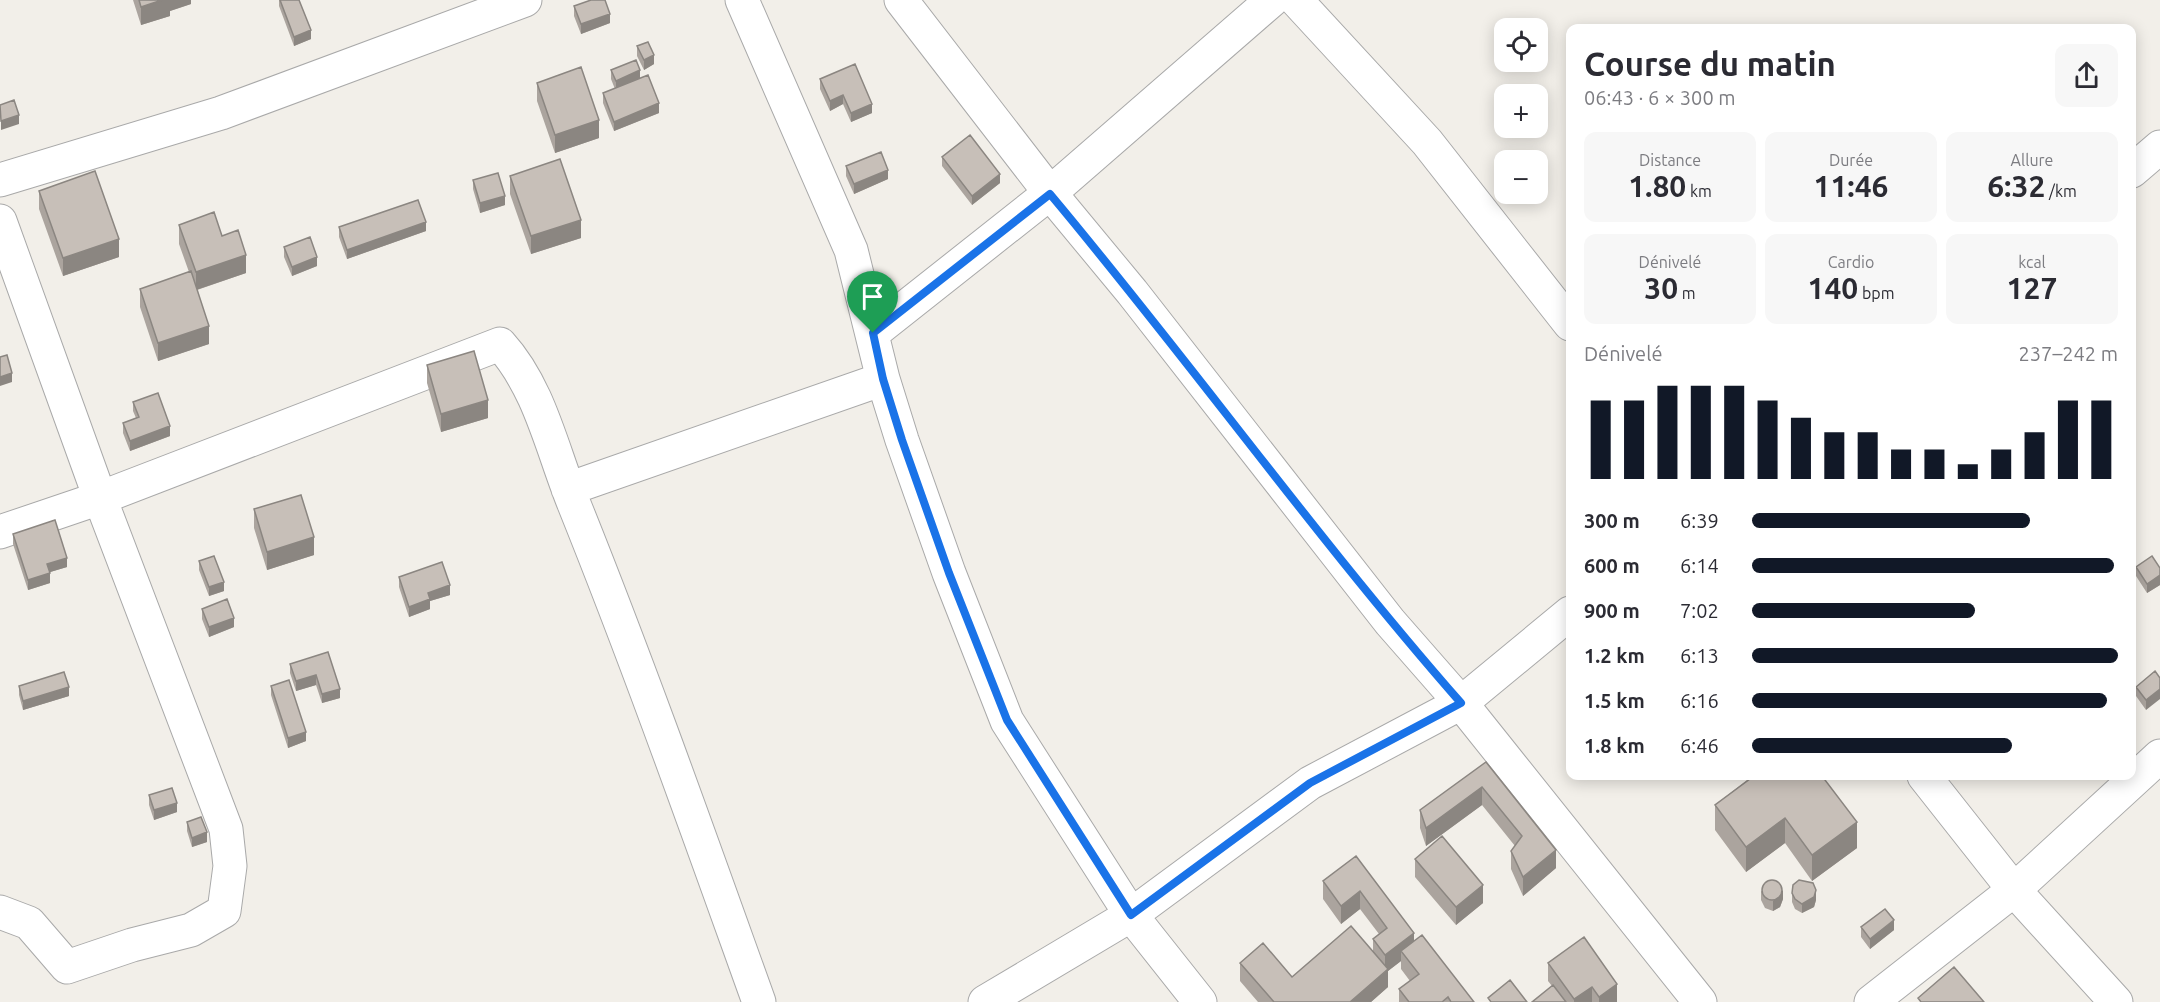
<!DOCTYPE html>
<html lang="fr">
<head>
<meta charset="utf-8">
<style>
  body { margin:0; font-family:Ubuntu,sans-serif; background:#f7f7f7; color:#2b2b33; height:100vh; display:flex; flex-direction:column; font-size:22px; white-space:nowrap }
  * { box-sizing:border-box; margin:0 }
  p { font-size:20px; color:#7c7c81 }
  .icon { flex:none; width:33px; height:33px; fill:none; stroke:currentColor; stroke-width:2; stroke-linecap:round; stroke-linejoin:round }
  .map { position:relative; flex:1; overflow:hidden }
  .sheet { position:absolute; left:1566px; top:24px; width:570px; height:756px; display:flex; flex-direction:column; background:#fff; border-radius:12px; box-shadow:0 3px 15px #0003 }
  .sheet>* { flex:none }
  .controls { position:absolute; left:1494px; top:18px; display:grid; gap:12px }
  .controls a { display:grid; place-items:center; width:54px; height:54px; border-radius:12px; background:#fff; box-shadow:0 3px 15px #0003; font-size:30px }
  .pin { position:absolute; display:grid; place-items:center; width:51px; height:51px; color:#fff; margin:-62px -26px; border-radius:50% 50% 50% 0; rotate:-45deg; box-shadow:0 0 6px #0007 }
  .pin .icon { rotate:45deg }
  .round { display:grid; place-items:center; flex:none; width:63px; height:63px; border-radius:12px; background:#f7f7f7 }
  .headline { display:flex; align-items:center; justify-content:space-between; height:102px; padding:0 18px }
  h1 { font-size:33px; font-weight:700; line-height:45px }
  .metrics { display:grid; grid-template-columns:repeat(3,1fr); gap:9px; height:102px; padding:6px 18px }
  .metrics div { display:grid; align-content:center; border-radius:12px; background:#f7f7f7; text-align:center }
  .metrics b { font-size:30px; font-weight:700 }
  .metrics small { font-size:16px; font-weight:400 }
  .metrics p { font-size:16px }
  .chart { height:168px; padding:12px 18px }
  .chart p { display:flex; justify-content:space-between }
  .chart svg { width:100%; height:108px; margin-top:6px; stroke:#111827; stroke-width:6 }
  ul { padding:0 18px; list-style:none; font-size:20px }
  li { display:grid; grid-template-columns:96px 72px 1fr; align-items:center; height:45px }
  li i { height:15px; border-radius:8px; background:#111827 }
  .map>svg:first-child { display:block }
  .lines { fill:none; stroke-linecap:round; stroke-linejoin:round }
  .minor-casing { stroke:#a9a9a9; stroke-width:35 }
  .minor { stroke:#fff; stroke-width:33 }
  .wall { fill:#aba49e }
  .shaded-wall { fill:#8b8681 }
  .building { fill:#c7bfb8; stroke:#8b8681; stroke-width:1.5 }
  .route-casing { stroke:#fff; stroke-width:12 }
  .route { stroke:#1a73e8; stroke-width:8 }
</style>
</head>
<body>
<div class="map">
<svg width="2160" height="1002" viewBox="0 0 2160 1002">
  <rect width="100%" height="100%" fill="#f2efe9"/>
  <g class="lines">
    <g class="minor-casing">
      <path id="minor" d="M742,0L851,250L883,379L902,440L949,573L1007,721L1131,915L1200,1002
        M901,0L1050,193L1132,292L1390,622L1461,703L1700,1002
        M1296,0L1427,142L1570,324
        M2132,171L2160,147
        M0,180L221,113L525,0
        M0,221L100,498L226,829L230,866L224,911L191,930L132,945L67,967L29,923L0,912
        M873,333L1050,193L1272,0
        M568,489L883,379
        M0,532L100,498L500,344C540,388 552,450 574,504C640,668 699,835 759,1002
        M1924,776L2014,890L2116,1002
        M985,1002L1131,915L1310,783L1461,703L1570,613
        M1871,1002L2014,890L2160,756"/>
    </g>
    <use href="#minor" class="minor"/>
  </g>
  <path class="wall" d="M133,0H191V4L170,11V16L141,25Z
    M279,0H299L311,39L294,46L279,6Z
    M574,6L610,23L581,34L574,16Z
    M637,46L654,64L644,70L637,56Z
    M611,70L640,78L659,113L614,131L603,103V93L615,89L611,79Z
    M820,79L872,113L851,122L843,104L830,111L820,89Z
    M537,83L599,138L555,153L537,101Z
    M942,157L1000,183L972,205L942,166Z
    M846,166L888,179L854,194L846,176Z
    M510,176L581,238L531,254L510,194Z
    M473,180L505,205L480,213L473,189Z
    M39,191L119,257L63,276L39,209Z
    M179,225L222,236L246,273L197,290L209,344L158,361L140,307V289L189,272L179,244Z
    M339,227L426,231L347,259L339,237Z
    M284,247L317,266L292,276L284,257Z
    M427,365L488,418L441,432L427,383Z
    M133,402L170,436L130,451L123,433V423L136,418L133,411Z
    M254,509L314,555L267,570L254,528Z
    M13,534L67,567L50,572V583L28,590L13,544Z
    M199,561L224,591L209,596L199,570Z
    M2136,567L2160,568V585L2147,593L2136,576Z
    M399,577L450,595L430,601V609L409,617L399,587Z
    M202,609L234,627L209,637L202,619Z
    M328,652L340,698L322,703L316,685L296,691L290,673V664Z
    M2155,671L2146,710L2136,696V687Z
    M19,686L69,696L23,710L19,695Z
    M271,686L306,741L288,748L271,695Z
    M1486,762L1556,868L1523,896L1511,869V851L1515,846L1482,805L1426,846L1420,828V810Z
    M1743,776H1822L1857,848L1812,881L1785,843L1746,872L1715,830V805L1747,780Z
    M149,795L177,812L154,820L149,805Z
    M187,822L207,842L192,847L187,831Z
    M1356,856L1414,941L1474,1002H1399V989L1410,981L1401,969V961L1388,971V987L1371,1002H1258L1240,981V963L1292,977L1373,952V939L1379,934L1360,909L1341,924L1323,899V881Z
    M1415,859L1483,903L1456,925L1415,877Z
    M1761,891L1783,899L1780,907L1773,911L1765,908L1761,900Z
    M1792,893L1816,900L1814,907L1802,913L1795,909L1792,902Z
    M1861,927L1894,930L1870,949L1861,937Z
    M1548,963L1617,1002H1532L1552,986L1548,981Z"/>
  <path class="shaded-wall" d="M162,0H191V4L170,11V16L141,25V7Z
    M610,14V23L581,34V24Z
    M311,30V39L294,46V37Z
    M654,55V64L644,70V60Z
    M640,70V80L616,90V81Z
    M843,95V104L830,111V101Z
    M659,103V113L614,131V122Z
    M872,104V113L851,122V113Z
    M19,115V124L1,130V121Z
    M599,120V138L555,153V135Z
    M888,170V179L854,194V184Z
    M1000,174V183L972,205V196Z
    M505,196V205L480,213V203Z
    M581,220V238L531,254V236Z
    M426,222V231L347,259V250Z
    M119,239V257L63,276V258Z
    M246,255V273L196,290V272Z
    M317,257V266L292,276V267Z
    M209,326V344L158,361V343Z
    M12,373V382L0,386V377Z
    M488,400V418L441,432V414Z
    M170,426V436L130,451V441Z
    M314,537V555L267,570V552Z
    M67,558V567L47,573V564Z
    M50,573V583L28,590V580Z
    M2160,575V585L2147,593V584Z
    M224,582V591L209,596V587Z
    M450,585V595L430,601V609L409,617V607L428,593Z
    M234,618V627L209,637V627Z
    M316,675V685L296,691V681Z
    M69,687V696L23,710V701Z
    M340,689V698L322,703V694Z
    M2160,689V699L2146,710V700Z
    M306,732V741L288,748V738Z
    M1482,787V805L1426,846V828Z
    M177,803V812L154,820V810Z
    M1785,818V843L1746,872V847Z
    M1857,822V848L1812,881V855Z
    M207,832V842L192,847V838Z
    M1556,850V868L1523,896V877Z
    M1483,885V903L1456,925V907Z
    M1783,890V899L1780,907L1773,911V901Z
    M1816,890V900L1814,907L1802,913V904Z
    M1360,891V909L1341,924V906Z
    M1894,920V930L1870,949V939Z
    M1414,933V951H1401V961L1388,971V987L1371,1002H1350L1385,972V955Z
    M1617,984V1002H1599V997Z
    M1592,987V1002H1574V999Z"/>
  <path class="building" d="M139,0H162L141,7Z
    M280,0H299L311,30L294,37Z
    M591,0H605L610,14L581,24L574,6Z
    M648,42L654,55L644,60L637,46Z
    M636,60L640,70L616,81L611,70Z
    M855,64L872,104L851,113L843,95L830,101L820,79Z
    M581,67L599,120L555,135L537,83Z
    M648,75L659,103L614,122L603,93Z
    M14,100L19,115L1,121L0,105Z
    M970,135L1000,174L972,196L942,157Z
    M881,152L888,170L854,184L846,166Z
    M560,159L581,220L531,236L510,176Z
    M95,171L119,239L63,258L39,191Z
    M498,173L505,196L480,203L473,180Z
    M418,200L426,222L347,250L339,227Z
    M214,212L222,236L238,230L246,255L196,272L179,225Z
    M310,237L317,257L292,267L284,247Z
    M191,271L209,326L158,343L140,289Z
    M474,351L488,400L441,414L427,365Z
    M7,355L12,373L0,377V357Z
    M158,393L170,426L130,441L123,423L139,417L133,402Z
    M301,495L314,537L267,552L254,509Z
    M55,520L67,558L47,564L50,573L28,580L13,534Z
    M214,556L224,582L209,587L199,561Z
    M2152,556L2160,568V575L2147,584L2136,567Z
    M442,562L450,585L428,593L430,599L409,607L399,577Z
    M227,599L234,618L209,627L202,609Z
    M328,652L340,689L322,694L316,675L296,681L290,664Z
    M2155,671L2160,678V689L2146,700L2136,687Z
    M64,672L69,687L23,701L19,686Z
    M289,680L306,732L288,738L271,686Z
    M1486,762L1556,850L1523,877L1511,851L1522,836L1482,787L1426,828L1420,810Z
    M1754,776H1822L1857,822L1812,855L1785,818L1746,847L1715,805Z
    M172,788L177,803L154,810L149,795Z
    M201,817L207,832L192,838L187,822Z
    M1442,836L1483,885L1456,907L1415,859Z
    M1356,856L1414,933L1385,955L1373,939L1387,928L1360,891L1341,906L1323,881Z
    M1762 890a10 10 0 1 1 20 0a10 10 0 1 1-20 0Z
    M1799,880L1813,883L1816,890L1814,897L1802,904L1795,899L1792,893L1793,885Z
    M1885,909L1894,920L1870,939L1861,927Z
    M1351,926L1388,969L1350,1002H1274L1240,963L1263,943L1292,977Z
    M1422,935L1474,1002H1451L1448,997L1442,1002H1409L1399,989L1419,974L1401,951Z
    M1584,937L1617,984L1599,997L1592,987L1574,999L1548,963Z
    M1954,967L1984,1002H1921L1918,998Z
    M1510,980L1527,1002H1491L1488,998Z
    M1553,985L1566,1002H1532Z"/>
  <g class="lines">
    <g class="route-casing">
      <path id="route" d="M1050,194C1190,361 1317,539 1461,703L1310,783L1131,915L1007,720L949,573L902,440L883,379L873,333Z"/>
    </g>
    <use href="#route" class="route"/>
  </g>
</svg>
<div class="controls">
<a><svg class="icon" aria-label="locate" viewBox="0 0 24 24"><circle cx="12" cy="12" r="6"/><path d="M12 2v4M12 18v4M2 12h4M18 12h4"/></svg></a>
<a>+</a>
<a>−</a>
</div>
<div class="pin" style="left:873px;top:333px;background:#1e9e55"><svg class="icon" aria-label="arrive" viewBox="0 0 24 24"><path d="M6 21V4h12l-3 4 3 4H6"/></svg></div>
<section class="sheet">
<div class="headline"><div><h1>Course du matin</h1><p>06:43 · 6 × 300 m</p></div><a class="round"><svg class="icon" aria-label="share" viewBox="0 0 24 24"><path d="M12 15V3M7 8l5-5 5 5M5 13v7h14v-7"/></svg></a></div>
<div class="metrics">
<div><p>Distance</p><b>1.80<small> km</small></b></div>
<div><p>Durée</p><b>11:46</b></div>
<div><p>Allure</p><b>6:32<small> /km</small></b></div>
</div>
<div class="metrics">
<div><p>Dénivelé</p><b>30<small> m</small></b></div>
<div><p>Cardio</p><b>140<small> bpm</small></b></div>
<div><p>kcal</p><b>127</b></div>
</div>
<div class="chart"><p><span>Dénivelé</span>237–242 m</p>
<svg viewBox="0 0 160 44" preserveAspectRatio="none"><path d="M5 44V12M15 44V12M25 44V6M35 44V6M45 44V6M55 44V12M65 44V19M75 44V25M85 44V25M95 44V32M105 44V32M115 44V38M125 44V32M135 44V25M145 44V12M155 44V12"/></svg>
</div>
<ul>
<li><b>300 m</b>6:39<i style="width:76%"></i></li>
<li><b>600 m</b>6:14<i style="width:99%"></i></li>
<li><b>900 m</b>7:02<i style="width:61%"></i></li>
<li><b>1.2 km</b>6:13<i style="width:100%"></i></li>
<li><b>1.5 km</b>6:16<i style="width:97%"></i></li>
<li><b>1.8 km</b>6:46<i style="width:71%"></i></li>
</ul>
</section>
</div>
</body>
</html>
